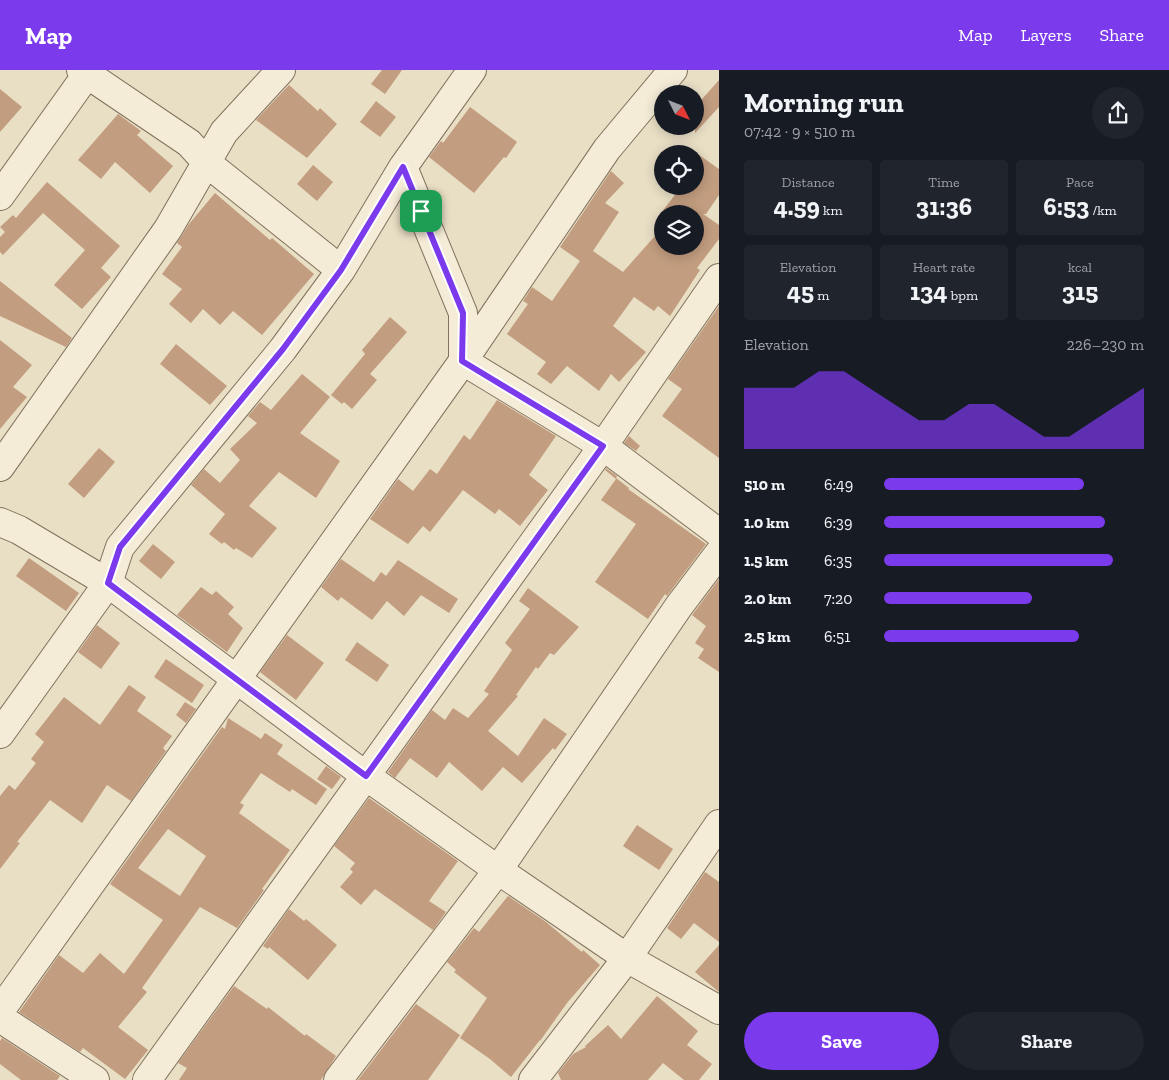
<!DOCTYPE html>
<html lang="en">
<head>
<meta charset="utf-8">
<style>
  body { margin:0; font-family:"Zilla Slab",serif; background:#20242c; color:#f1f3f6; height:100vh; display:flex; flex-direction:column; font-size:19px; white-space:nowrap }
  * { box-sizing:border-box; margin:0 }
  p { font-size:16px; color:#9ea1a6 }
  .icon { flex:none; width:28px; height:28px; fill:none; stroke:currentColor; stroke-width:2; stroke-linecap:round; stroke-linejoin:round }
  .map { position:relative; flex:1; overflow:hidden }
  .details { display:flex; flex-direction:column; background:#171b24; width:450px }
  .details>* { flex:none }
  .needle { width:32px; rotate:132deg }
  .controls { position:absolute; left:654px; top:15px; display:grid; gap:10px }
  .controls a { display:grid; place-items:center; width:50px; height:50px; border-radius:50%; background:#171b24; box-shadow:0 2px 12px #0003; font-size:25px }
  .pin { position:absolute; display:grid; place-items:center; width:42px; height:42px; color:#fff; margin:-21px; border-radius:10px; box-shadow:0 2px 8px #0006 }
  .round { display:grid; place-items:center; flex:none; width:52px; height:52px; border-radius:26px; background:#20242c }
  .overview { display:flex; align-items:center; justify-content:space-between; height:85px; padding:0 25px }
  h1 { font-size:28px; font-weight:700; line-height:38px }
  .figures { display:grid; grid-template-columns:repeat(3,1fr); gap:8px; height:85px; padding:5px 25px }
  .figures div { display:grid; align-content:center; border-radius:5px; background:#20242c; text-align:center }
  .figures b { font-size:25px; font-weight:700 }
  .figures small { font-size:14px; font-weight:400 }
  .figures p { font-size:14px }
  .chart { height:140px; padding:10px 25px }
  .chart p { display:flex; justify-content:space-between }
  .chart svg { width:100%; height:90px; margin-top:5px; fill:#7c3aed; opacity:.7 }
  .cta { display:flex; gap:10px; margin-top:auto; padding:10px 25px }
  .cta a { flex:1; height:58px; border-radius:30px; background:#7c3aed; color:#fff; font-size:20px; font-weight:700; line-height:58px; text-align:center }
  .cta a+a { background:#20242c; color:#f1f3f6 }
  ul { padding:0 25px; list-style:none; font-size:16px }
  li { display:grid; grid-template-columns:80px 60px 1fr; align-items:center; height:38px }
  li i { height:12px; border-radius:6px; background:#7c3aed }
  header { display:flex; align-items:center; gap:30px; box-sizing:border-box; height:70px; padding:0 25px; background:#7c3aed; color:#fff }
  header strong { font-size:24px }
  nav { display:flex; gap:28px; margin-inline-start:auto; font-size:18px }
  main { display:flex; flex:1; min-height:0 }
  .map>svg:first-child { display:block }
  .building { fill:#c29d7f; fill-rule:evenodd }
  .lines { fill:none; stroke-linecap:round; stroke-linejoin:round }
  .minor-casing { stroke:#81715d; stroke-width:30 }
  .minor { stroke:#f4ecd7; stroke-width:28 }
  .route-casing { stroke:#fff; stroke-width:10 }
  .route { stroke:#7c3aed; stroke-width:6 }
</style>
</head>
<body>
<header>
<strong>Map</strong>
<nav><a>Map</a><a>Layers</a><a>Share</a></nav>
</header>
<main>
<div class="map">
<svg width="719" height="1010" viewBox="0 0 719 1010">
  <rect width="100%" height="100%" fill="#e9dfc5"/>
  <path class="building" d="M382,0H402L385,24L371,14Z
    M719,10V37L695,63V37Z
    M289,15L318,41L320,38L337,54L307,88L256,50Z
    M0,19L22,37L0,62Z
    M376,31L396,47L380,67L360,52Z
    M470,37L517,72L506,88L504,87L474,123L429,87L441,71L443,73Z
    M118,44L141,61L137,65L173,96L150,123L115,92L101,109L78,90Z
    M695,82L719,99V125L706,144H703L719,155V169L697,198L700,200L670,246L658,236L654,241L634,227L613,256L646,282L619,312L611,304L599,321L567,296L551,314L537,304L546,292L507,264L528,234L523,231L532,217L552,231L580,191L560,177L611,101L624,113L605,133L619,142L593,181L623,202L662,158V176H695V144H660L682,116H695Z
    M313,95L333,112L317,131L297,114Z
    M47,112L120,176L101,198L111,207L82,239L54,215L85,180L43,143L3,185L0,182V167L5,162L0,157L13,145L16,148Z
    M215,123L270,170L272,168L314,204L262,265L233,241L220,255L203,239L191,253L169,234L182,219L162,204L182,177L177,173L189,154Z
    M0,211L72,268L66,277L0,246Z
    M719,236V388L662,346L682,319L668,309Z
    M390,247L407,262L370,304L377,310L352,339L344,332L342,334L331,325L365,284L362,280Z
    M0,270L32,295L13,317L27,327L0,359Z
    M176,274L227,316L210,335L160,294Z
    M302,304L330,327L300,363L340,391L316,428L279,402L249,436L277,458L252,488L236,478L234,480L224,472L222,474L209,464L225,444L191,415L204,399L220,413L240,390L230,379L257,353L248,346L260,332L271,340Z
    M497,330L556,366L529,405L548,420L520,456L499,439L495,444L463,420L430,462L423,456L408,474L370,449L398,409L413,421L430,399L437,404L464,365L470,370Z
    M629,366L640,376L636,381L624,373Z
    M99,378L115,392L84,428L68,414Z
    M606,398L617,406L616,408L629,418L628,419L706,474L667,526L665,524L648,549L595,512L636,454L601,430L616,409L605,400Z
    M153,474L175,492L161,509L139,491Z
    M29,488L79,523L66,541L16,506Z
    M341,489L374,512L381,502L386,506L398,490L458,529L449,543L421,525L404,546L387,531L372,550L341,527L338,531L321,517Z
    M719,509V602L698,588L704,579L695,573L706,556L692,545Z
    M201,517L212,525L216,521L234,537L228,544L243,558L227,582L177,545Z
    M528,518L579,557L554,585L550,583L538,599L536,597L516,625L518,626L488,661L518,686L544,648L567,664L555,680L553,678L522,713L503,697L482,721L449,692L437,708L410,688L395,708L388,702L432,640L445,650L453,638L468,648L489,624L484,621L512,580L505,573L530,539L519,531Z
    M97,555L120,573L101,599L78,582Z
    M287,565L324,593L296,630L260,602Z
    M357,572L389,595L377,612L345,590Z
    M166,589L204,615L192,633L154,607Z
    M129,615L146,627L137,641L172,666L163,678L166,681L131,731L107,715L82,753L50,730L17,772L20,773L0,799V726L9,715L15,720L36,693L31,689L44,672L35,664L64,627L100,655Z
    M185,632L196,639L186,653L176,645Z
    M228,648L261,669L265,663L283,675L277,684L327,719L316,735L292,719L290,722L261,703L240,733L244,735L239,743L290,780L262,819L264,820L237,858L200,837L142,918L147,922L118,957L148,980L125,1009L83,978L80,982L19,942L59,885L83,903L100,883L124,904L163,850L110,814L222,657L225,659ZM168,759L206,786L180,826L138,798Z
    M326,696L341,707L332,719L317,709Z
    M369,728L458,791L429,831L446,842L433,860L375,819L361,835L340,817L353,802L350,799L355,793L334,776Z
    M637,755L673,779L659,800L623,776Z
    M705,802L719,812V872L694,853L681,869L667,858Z
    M508,826L546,852L582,882L583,880L600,895L567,933L540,971V970L511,1007L490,989L460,968L487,928L454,902L456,900L447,892L474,858L479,862Z
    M289,839L304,851L306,849L337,875L308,910L269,877L268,879L263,876Z
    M719,875V922L695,902Z
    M234,916L267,939L268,937L305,966L306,964L336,986L321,1010H179L187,998L178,993Z
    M657,926L698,961L687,975L712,994L699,1010H684L663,993L648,1010H561L558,1003L573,984L586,977L585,976L608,955L621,969Z
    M416,934L460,965L428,1010H358Z
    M2,968L60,1006L57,1010H21L0,994V971Z"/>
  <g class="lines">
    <g class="minor-casing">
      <path id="minor" d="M81,0L189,73L207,93L341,200
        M403,97L463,243V291L603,376L719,463
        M0,126L90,0
        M0,397L168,159L224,62L281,0
        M0,452L19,460L108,513L366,706L498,800L627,888L719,940
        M0,664L108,513L120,477L283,279L341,200L403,97L472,0
        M0,941L463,291L607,79L673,0
        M0,948L95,1010
        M147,1010L603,376L719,208
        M338,1010L498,800L679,536L719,483
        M533,1010L627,888L719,754"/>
    </g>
    <use href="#minor" class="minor"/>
  </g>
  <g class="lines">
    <g class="route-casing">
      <path id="route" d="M403,97L463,243L462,291L603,376L366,706L108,513L120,477L283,279L341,200Z"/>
    </g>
    <use href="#route" class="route"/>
  </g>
</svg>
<div class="controls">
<a><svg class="needle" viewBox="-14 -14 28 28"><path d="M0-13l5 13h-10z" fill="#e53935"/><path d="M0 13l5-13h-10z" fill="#9ea1a6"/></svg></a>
<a><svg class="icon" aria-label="locate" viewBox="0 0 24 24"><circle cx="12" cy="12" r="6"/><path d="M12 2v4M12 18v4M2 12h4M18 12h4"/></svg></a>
<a><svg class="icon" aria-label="layers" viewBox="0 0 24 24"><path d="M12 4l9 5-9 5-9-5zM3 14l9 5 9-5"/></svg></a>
</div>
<div class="pin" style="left:421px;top:141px;background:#1e9e55"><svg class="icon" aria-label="arrive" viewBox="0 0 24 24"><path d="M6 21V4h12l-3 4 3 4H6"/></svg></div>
</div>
<section class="details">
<div class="overview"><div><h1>Morning run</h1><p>07:42 · 9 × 510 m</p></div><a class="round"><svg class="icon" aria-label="share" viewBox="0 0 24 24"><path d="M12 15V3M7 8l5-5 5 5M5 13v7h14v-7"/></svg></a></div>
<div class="figures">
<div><p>Distance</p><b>4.59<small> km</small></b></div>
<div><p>Time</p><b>31:36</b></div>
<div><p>Pace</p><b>6:53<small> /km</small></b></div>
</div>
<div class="figures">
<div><p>Elevation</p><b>45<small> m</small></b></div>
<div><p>Heart rate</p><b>134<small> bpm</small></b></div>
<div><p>kcal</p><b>315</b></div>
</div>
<div class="chart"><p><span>Elevation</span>226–230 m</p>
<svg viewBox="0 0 160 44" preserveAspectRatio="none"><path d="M0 44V14L10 14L20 14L30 6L40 6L50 14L60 22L70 30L80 30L90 22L100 22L110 30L120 38L130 38L140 30L150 22L160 14V44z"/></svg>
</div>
<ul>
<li><b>510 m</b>6:49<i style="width:77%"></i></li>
<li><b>1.0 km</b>6:39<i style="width:85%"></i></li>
<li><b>1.5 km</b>6:35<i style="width:88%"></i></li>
<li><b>2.0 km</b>7:20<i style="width:57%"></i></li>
<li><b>2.5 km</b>6:51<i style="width:75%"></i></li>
</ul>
<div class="cta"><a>Save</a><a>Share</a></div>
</section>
</main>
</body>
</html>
